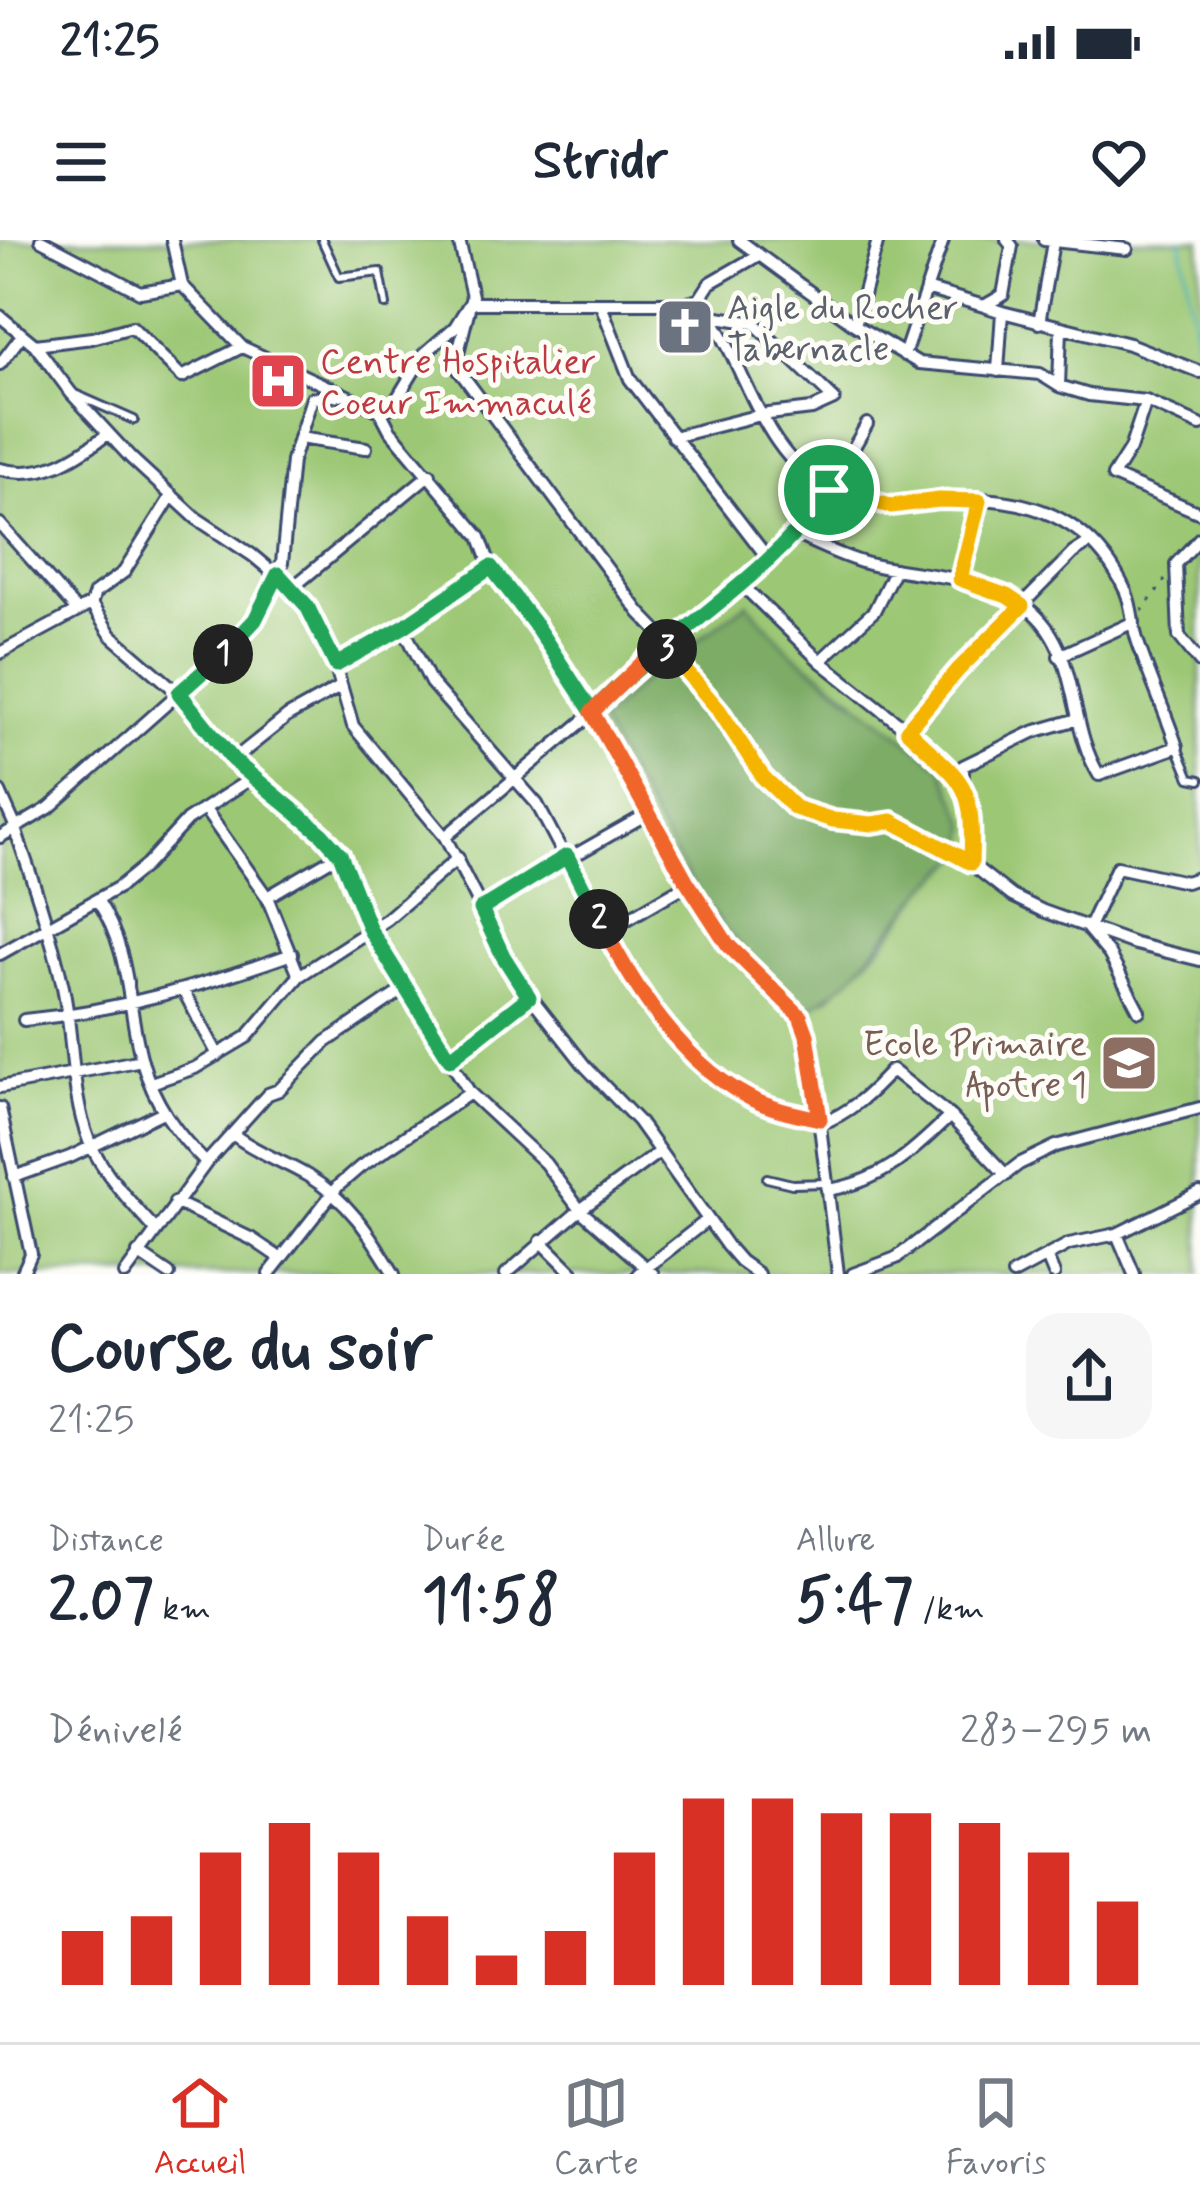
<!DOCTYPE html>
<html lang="fr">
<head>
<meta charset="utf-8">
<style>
  body { margin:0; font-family:Mynerve,sans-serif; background:#f6f6f7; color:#1f2937; height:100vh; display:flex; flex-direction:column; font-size:45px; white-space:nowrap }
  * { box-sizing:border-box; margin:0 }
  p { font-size:39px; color:#747a83 }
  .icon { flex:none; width:66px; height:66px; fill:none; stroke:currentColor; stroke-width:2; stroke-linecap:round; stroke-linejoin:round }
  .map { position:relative; height:1034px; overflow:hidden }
  .details { display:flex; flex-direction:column; background:#fff; flex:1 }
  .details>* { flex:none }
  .pin { position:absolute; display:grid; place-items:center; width:102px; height:102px; color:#fff; margin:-51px; border:6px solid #fff; border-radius:50%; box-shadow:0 3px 12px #0007 }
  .km { position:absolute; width:60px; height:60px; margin:-30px; border-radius:50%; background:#222; color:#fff; font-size:33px; line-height:60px; text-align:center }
  .round { display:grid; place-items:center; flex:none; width:126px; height:126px; border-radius:36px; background:#f6f6f7 }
  .overview { display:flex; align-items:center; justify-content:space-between; height:204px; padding:0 48px }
  h1 { font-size:66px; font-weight:700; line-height:90px }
  .metrics { display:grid; grid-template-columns:repeat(3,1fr); gap:18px; height:204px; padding:12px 48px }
  .metrics div { display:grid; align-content:center }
  .metrics b { font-size:60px; font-weight:700 }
  .metrics small { font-size:33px; font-weight:400 }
  .metrics p { font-size:33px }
  .chart { height:336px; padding:24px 48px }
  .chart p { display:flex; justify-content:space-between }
  .chart svg { width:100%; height:216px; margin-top:12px; stroke:#d93025; stroke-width:6 }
  .status { display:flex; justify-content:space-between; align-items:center; height:84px; padding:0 60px; background:#fff; direction:ltr }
  .status svg { height:33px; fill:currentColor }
  header { display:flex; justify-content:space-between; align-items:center; height:156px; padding:0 48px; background:#fff; font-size:54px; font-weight:700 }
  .menu { display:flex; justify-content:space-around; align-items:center; height:168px; border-top:3px solid #e0e1e3; background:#fff; font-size:33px; color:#747a83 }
  .menu a { display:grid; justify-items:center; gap:6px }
  .menu .current { color:#d93025 }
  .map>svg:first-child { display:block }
  .green { fill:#9cc774; stroke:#5c7b69; stroke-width:3; fill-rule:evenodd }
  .forest { fill:#7dac66; stroke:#4c6e62; stroke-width:3 }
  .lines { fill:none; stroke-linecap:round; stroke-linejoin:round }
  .stream { stroke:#39abb1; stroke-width:3 }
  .service-casing { stroke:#3a4a6e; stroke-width:12 }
  .minor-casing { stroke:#3a4a6e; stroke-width:16 }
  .path { stroke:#3a4a6e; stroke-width:3; stroke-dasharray:3 9; stroke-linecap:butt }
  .service { stroke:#fff; stroke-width:6 }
  .minor { stroke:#fff; stroke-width:10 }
  .split-1-casing { stroke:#fff; stroke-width:24 }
  .split-2-casing { stroke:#fff; stroke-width:24 }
  .split-3-casing { stroke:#fff; stroke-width:24 }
  .split-4-casing { stroke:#fff; stroke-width:24 }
  .split-1 { stroke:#22a559; stroke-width:15 }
  .split-2 { stroke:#22a559; stroke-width:15 }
  .split-3 { stroke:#f0652b; stroke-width:15 }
  .split-4 { stroke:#f5b400; stroke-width:15 }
  .labels { text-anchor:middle; stroke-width:10; stroke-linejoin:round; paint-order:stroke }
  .worship-label { font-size:36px; fill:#5b616d; stroke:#fdfcf7; text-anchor:start }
  .health-label { font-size:36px; fill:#be3a42; stroke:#fdfcf7; text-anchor:start }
  .education-label { font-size:36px; fill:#785e54; stroke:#fdfcf7; text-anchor:end }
</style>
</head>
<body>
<div class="status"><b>21:25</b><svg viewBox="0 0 49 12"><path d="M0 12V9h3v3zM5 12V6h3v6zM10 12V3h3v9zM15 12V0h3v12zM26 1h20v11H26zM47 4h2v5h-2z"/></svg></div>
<header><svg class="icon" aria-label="menu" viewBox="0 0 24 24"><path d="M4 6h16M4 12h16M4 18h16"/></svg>Stridr<svg class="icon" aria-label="heart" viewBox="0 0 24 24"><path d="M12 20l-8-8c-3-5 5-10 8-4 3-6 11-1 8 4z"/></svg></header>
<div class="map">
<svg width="1200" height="1034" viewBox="0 0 1200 1034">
  <rect width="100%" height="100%" fill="#fdfcf7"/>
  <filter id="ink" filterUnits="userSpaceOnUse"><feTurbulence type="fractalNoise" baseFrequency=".00833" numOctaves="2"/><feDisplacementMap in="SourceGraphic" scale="24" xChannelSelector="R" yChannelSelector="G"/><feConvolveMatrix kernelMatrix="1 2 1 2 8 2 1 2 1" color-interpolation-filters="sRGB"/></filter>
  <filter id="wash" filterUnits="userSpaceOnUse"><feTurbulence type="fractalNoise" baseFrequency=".004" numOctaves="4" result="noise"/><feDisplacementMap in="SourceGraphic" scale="48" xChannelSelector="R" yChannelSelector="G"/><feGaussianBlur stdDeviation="2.7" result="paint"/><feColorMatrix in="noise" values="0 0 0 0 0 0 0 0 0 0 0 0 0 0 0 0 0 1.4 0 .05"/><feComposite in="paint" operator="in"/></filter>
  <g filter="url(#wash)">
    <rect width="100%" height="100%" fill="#eae5c6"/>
    <path class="green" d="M0,0H1200V1034H0ZM747,363L791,412L854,458L953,625L926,648L886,701L827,759C820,760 807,763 799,761C795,759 788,752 785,749C704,688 652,572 600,483L637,446Z"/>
    <path class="forest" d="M747,363L791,412L941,526L968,586L964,614L926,648L851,738L810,769C713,708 657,581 600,483L637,446Z"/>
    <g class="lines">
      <path class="stream" d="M1181,0L1200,125"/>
    </g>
  </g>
  <g filter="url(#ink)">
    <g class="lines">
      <g class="service-casing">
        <path id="service" d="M322,0L339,37L380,32L386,65
          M77,155L134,180
          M1177,507L1190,538L1200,540
          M767,938L792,944L826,943"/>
      </g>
      <g class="minor-casing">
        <path id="minor" d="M41,0L140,52L182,45
          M172,0L182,45L242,107L380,171L392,167L424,114L455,87L470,63H685L699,60L710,43L757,16
          M459,0L472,56L455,125L640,373L667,401
          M739,0L855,85L919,123L1040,134L1059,146L1089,155L1146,161L1200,185
          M1044,0L1127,9
          M926,49L984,66
          M601,65L630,139L770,321L796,295C819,305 840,316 865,323C927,340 1012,331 1051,394C1077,436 1073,493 1099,535L1177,507C1165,470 1147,433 1136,396C1132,381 1132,366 1126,352C1094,282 1033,256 957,259C914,261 872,272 832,251C757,214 747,120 699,60
          M1002,72L1129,104L1200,132
          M0,76L35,105L71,153L131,218L196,278L252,315L299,354L329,404L353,486L445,597L519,742L585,826L638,881L727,1006L740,1021L758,1034
          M1039,83L1053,2
          M855,85L878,0
          M35,105L92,98L132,87L182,137L242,107
          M904,115L943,0
          M0,124L22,95
          M998,131L1002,72L984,66L1003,55L1012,6L1007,0
          M1059,146L1061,88
          M1146,161L1130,209L1113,236L1200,273
          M380,171L390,190L480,297L491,327L590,465L686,640L728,705L800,776L815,845L838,1034
          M673,197L760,175L812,169L834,159L754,83L712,76
          M299,198L366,208
          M0,229C42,240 74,219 108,194
          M855,260V251L839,243L837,237L867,184
          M0,284L77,371
          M796,295L829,250
          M1200,298L1176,324L1179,396L1200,422
          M960,339L979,261
          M743,346L820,421L907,490L963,543L973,579L971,624
          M292,348L430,234
          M91,364L111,395L190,463L233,520L330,600L350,630L371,690L470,853L545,923L580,970L653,1034
          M403,387L431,443L537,564L613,708L670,790L710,832L749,858L820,879
          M662,404L719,470L763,537L795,568L833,580L872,584L893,581L971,624L1012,656L1043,671L1135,704L1200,720
          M0,413L91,364L95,353L124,332L172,255
          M1059,416L1134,382
          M820,421L874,371L895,329
          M336,425L373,406L491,327
          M907,490L958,430L1073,313L1090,302
          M233,520L288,476L340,447
          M963,541V526L1033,492L1078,479
          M0,552L16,588
          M206,571L267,657L299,736
          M15,589C33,641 51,693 63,747C74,798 70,852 89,901C103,933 131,963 155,989
          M0,597L49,568L232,406L255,380L282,323L292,221L312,158L340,155
          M445,597L582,482L662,404L770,321
          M267,657L340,614
          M98,661C132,714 126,764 142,821C154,863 176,893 206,923
          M480,669L649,573
          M605,692L688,644
          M0,714L119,647L146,625L187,580L252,538
          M184,752L218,815
          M1139,771L1109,714L1088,689L1117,627L1186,642L1200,637
          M24,780C118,771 204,745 292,714
          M450,819L529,757
          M151,843L195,828L247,797L299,736L387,679L458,618
          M0,847L142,820
          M0,868L31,1014L22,1034
          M820,884C850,873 871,853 892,830L950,876L1006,935
          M234,895C257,913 283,921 308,936C349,961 370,994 394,1034
          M14,937L70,917L163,872
          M827,950C880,943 913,912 950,876
          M175,962L252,999L280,1018
          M1117,994L1134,1034
          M541,1001L574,1034
          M138,1013L169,1034
          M1047,1017L1054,1034
          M125,1034L206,923L268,854L279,850L326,802L407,747
          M269,1034L338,946L360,927L470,853
          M506,1034L580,970L659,912
          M638,1034L706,981
          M853,1034L896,1018L1019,924L1056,906L1200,868
          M1013,1034L1069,1004L1117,994L1200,953"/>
      </g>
      <path class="path" d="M1142,371L1165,340"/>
      <use href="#service" class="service"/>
      <use href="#minor" class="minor"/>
    </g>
  </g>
  <g class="lines" filter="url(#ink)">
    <g class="split-1-casing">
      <path id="split-1" d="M223,414L255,380L278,334L307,366L336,425L403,387L491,327L536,386L592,472C668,392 766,342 829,250"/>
    </g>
    <g class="split-2-casing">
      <path id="split-2" d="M223,414L179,453L233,520L322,594L340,614L370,690L450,819L529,757L503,716L481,669L567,616L599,679"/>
    </g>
    <g class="split-3-casing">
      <path id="split-3" d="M599,679C632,745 680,821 748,857C770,869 796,874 820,879L807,795L800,776L728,705L686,640L592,472L662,404L667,409"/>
    </g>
    <g class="split-4-casing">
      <path id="split-4" d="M667,409L719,470L763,537L795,568L833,580L872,584L892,581L971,623C974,540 965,545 907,490L958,430L1022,366L1007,356L960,339L979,261L939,260L891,266L829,250"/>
    </g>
    <use href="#split-1" class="split-1"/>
    <use href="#split-2" class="split-2"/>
    <use href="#split-3" class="split-3"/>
    <use href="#split-4" class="split-4"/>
  </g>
  <defs>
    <g id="church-square" transform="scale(3)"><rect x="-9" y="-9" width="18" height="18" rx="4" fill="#6b7280" stroke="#fdfcf7"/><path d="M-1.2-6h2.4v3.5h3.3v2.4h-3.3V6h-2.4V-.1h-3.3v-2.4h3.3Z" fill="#fff"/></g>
    <g id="hospital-square" transform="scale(3)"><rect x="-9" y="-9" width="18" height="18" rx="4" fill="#e0444e" stroke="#fdfcf7"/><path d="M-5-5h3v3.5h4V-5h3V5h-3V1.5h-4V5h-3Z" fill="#fff"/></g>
    <g id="school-square" transform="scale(3)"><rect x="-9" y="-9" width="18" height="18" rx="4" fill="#8d6e63" stroke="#fdfcf7"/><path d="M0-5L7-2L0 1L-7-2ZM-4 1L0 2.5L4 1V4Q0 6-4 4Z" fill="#fff"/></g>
  </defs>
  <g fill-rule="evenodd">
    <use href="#church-square" x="685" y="87"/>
    <use href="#hospital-square" x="278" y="141"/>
    <use href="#school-square" x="1129" y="823"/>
  </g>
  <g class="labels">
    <g class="worship-label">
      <text x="727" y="79">Aigle du Rocher<tspan x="727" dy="41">Tabernacle</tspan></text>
    </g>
    <g class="health-label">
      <text x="320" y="133">Centre Hospitalier<tspan x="320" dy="41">Coeur Immaculé</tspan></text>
    </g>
    <g class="education-label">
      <text x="1087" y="815">Ecole Primaire<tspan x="1087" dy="41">Apotre 1</tspan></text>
    </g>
  </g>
</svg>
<div class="pin" style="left:829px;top:250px;background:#1e9e55"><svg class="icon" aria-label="arrive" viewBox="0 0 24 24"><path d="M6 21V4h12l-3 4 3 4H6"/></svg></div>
<b class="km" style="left:223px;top:414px">1</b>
<b class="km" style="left:599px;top:679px">2</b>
<b class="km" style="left:667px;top:409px">3</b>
</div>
<section class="details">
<div class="overview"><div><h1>Course du soir</h1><p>21:25</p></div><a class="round"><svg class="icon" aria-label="share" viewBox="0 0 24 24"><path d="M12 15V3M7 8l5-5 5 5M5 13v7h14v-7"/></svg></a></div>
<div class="metrics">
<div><p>Distance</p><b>2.07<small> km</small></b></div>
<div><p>Durée</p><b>11:58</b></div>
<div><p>Allure</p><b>5:47<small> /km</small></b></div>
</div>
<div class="chart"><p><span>Dénivelé</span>283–295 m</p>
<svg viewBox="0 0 160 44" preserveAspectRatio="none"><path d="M5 44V33M15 44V30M25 44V17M35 44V11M45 44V17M55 44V30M65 44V38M75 44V33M85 44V17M95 44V6M105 44V6M115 44V9M125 44V9M135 44V11M145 44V17M155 44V27"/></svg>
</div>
</section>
<nav class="menu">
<a class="current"><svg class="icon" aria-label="home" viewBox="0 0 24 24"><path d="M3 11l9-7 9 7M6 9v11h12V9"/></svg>Accueil</a>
<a><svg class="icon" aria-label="map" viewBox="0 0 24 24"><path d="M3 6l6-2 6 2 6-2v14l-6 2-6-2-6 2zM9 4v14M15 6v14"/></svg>Carte</a>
<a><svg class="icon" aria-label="saved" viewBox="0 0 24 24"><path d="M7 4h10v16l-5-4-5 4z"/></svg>Favoris</a>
</nav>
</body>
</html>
